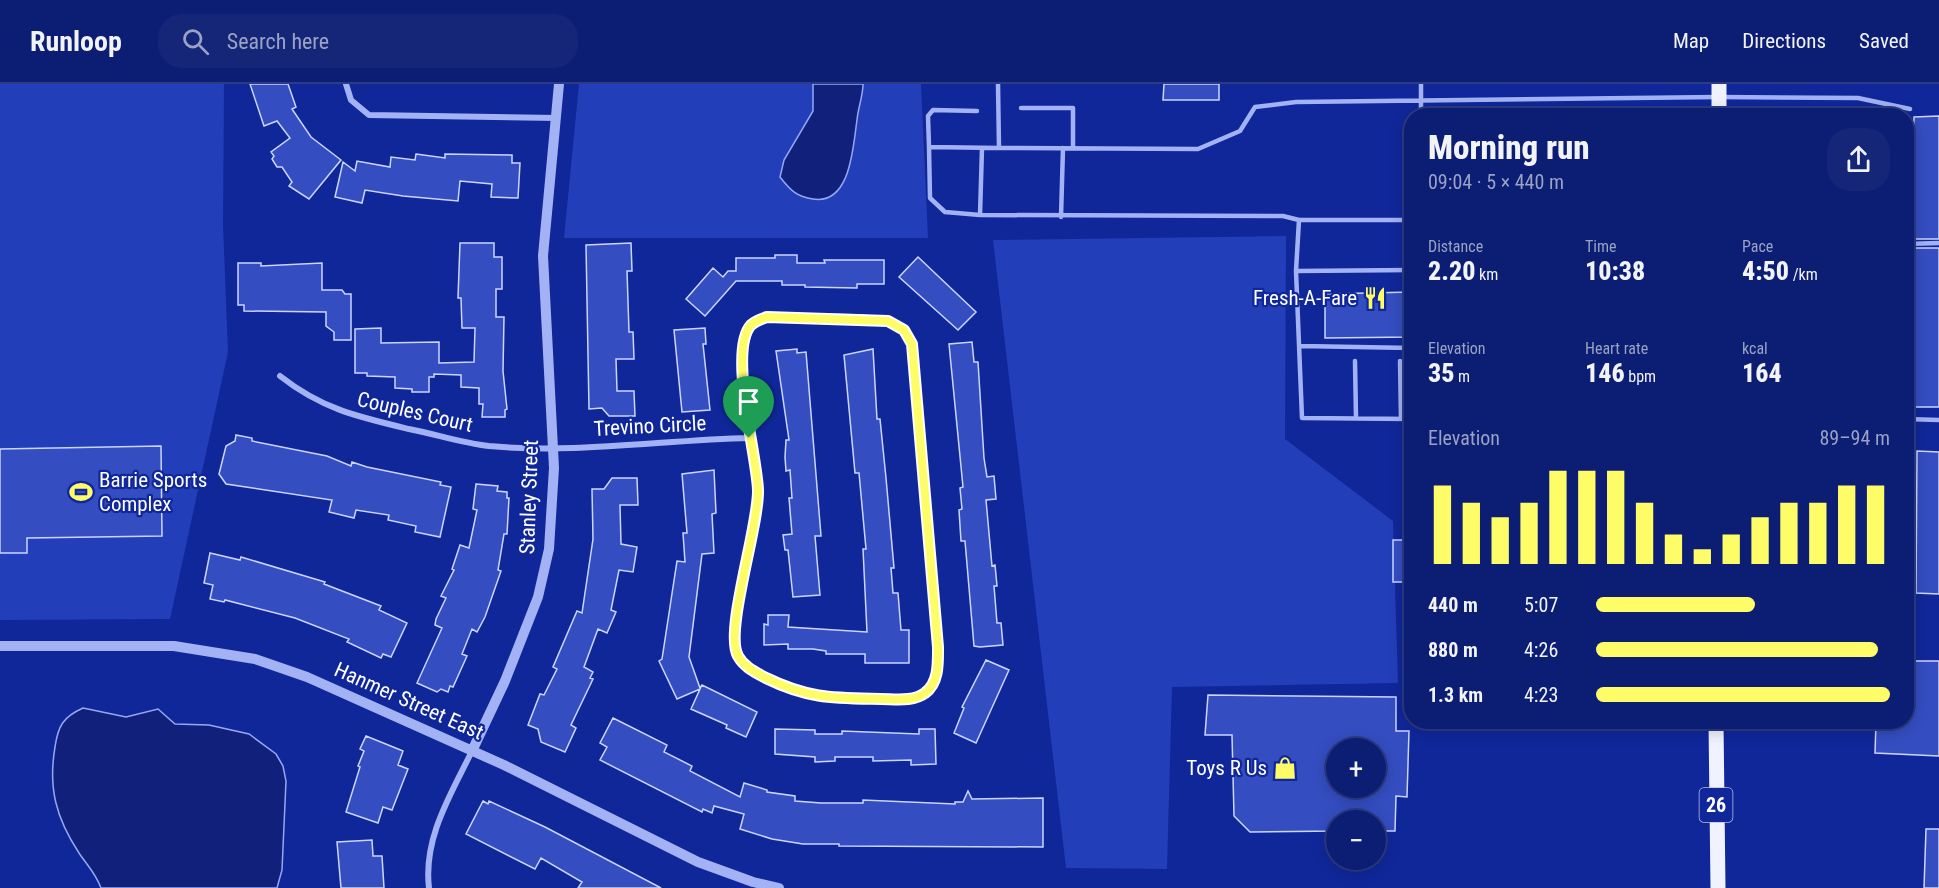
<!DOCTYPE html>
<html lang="en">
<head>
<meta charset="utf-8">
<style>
  body { margin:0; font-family:"Roboto Condensed",sans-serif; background:#152679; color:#f1f3f6; height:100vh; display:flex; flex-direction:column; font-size:22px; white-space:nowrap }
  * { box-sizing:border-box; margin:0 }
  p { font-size:20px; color:#9aa2c5 }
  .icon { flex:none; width:33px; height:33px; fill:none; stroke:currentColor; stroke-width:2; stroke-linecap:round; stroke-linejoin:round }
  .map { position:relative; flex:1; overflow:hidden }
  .side { position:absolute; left:1404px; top:24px; width:510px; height:621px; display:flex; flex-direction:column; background:#0c1d74; border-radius:24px; box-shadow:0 3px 15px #0003,0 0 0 2px #2c3b86 }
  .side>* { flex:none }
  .controls { position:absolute; left:1326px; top:654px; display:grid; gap:12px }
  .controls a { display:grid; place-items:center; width:60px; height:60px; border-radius:50%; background:#0c1d74; box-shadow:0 3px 15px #0003,0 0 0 2px #2c3b86; font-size:30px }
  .pin { position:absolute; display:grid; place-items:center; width:51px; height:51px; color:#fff; margin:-62px -26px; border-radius:50% 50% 50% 0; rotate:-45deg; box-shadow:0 0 6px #0007 }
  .pin .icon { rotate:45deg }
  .round { display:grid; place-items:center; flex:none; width:63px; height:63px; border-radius:24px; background:#152679 }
  .summary { display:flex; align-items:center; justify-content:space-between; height:102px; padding:0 24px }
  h1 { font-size:33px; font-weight:800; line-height:45px }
  .stats { display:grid; grid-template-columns:repeat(3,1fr); gap:9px; height:102px; padding:6px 24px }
  .stats div { display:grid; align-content:center }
  .stats b { font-size:26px; font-weight:800 }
  .stats small { font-size:16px; font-weight:400 }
  .stats p { font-size:16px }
  .chart { height:168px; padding:12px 24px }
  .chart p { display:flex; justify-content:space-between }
  .chart svg { width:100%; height:108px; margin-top:6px; stroke:#fffd67; stroke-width:6 }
  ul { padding:0 24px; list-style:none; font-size:20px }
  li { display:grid; grid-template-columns:96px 72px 1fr; align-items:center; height:45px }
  li i { height:15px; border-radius:8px; background:#fffd67 }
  header { display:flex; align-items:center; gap:36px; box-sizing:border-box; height:84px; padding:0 30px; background:#0c1d74; border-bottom:2px solid #2c3b86 }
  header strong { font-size:28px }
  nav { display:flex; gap:33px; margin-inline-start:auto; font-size:21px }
  .search { width:420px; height:54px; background:#152679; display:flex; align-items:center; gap:15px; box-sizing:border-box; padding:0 21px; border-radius:24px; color:#9aa2c5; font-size:22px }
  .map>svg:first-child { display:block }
  .green { fill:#233eb9 }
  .water { fill:#11217b; stroke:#95a8f8; stroke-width:1.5 }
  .building { fill:#344dc1; stroke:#ccd5fe; stroke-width:1.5; fill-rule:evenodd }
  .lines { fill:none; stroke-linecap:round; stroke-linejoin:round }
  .service { stroke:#a3b2f4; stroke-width:4.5 }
  .minor { stroke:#a3b2f4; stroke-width:6 }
  .tertiary { stroke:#a3b2f4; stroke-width:10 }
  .primary { stroke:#f1f2ff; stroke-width:15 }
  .route-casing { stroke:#fff; stroke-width:12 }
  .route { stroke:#fffd67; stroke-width:8 }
  .labels { text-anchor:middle; stroke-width:4.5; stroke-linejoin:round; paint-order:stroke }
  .shield { fill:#10279a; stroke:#b7bee1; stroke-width:1.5 }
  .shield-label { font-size:20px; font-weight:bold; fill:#fff }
  .poi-label { font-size:21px; fill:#fff; stroke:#10279a; text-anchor:end }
  .street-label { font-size:21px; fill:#fff; stroke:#10279a }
</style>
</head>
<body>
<header>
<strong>Runloop</strong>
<div class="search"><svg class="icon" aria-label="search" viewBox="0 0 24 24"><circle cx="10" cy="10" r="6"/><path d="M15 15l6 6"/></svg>Search here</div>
<nav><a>Map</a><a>Directions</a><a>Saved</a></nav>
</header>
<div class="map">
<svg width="1939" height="804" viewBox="0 0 1939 804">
  <rect width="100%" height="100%" fill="#10279a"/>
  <path class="green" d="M0,0H224L223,141L228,268L170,535L0,536Z
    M579,0H921L928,154H564Z
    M1286,152L1285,355L1393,437L1398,599L1172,603L1167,785L1066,784L993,156Z"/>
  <path class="water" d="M813,0H863C863,12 858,24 857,36C853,62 851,121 813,115C797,113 790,106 780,93L784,76L813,27Z
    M83,624L126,633L158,625L175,640L209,641L249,650L276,670L283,682L286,697L282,786L277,804H101C96,790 87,781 79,769C56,734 48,704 55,663C58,642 63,633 83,624Z"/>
  <path class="building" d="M250,0H288L296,23L292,25L311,53L341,76L309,115L289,102L292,98L282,83H277L272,75L274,72L271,68L290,54L277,37L264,42Z
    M1164,0H1219V16H1163Z
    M1939,32V155H1911L1914,33Z
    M416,70L445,74V70L512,71V79H520L518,114L491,113L492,100L460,97L458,117L403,112L365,106L362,119L335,113L343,78L355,87L357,77L390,83L391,73L415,76Z
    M460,159H494V173H502V205H496V233H504L503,287L507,325L505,326V333H482L483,320H479V304L461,303V291L434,290V293H429V308H412V305L395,304V293L367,292V289H355V245L381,244V259L439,258V279L474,278L475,244H462L461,214H458Z
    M631,159L632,187H627L629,248H633L634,275H616L617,307H634L635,332H609L602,324L589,325L586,161Z
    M1908,164H1939V323H1908Z
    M775,171H797V179H825L824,176H884V200H857V204L805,203V201H782V197H736L705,232L686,215L713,184L723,193L728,187H736V174H775Z
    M918,173L976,228L958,246L899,193Z
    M238,179H261V182L322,179V206H342L345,210H351V256H334V248L326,242V228L244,227V221H238Z
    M1412,208V253L1325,254V210Z
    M705,244L706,260H703L710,326L682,328L674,246Z
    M972,258L974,278H978L984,374L987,393L994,392L996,415L986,416L992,482L995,481L997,502H994L997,539H1001L1003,561L980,563L974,562L965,457H961L959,426L962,425L960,404L963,403L949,260Z
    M797,265V269L806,268L821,452H815L820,511L793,513L788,466H785L783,451L792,450L789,414H792L790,386L786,387L785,373L786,356H789L776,267Z
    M873,265L877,335H880L886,394L894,484H891L893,509H898L901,546H909V579H865V570H826V567L813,565H788V560L764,561V540L768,541V531H789L788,543L867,548L863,465H866L859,389H855L844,271Z
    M236,351L252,354V357L327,372L351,382L352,378L367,383L441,398L440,401L451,403L440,453L415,448L416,442L388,436L389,431L356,426L354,434L329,428L332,416L226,400L219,390L226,362L235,357Z
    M161,362L162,452L27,454V469H0V365Z
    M1917,367L1939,368V510L1916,509Z
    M714,386L716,429L712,430L714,469L702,470L689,573L700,604L702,601L757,628L746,653L726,644L727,641L691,625L700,605L677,615L659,577L662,575L677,477L685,478L683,449H687L682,390Z
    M612,394H637L638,421H620L621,460L637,463L633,488L619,486L611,526L616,528L607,549L598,545L584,583L593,588L590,594L593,595L571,641L576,644L565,668L541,658L538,645L528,641L540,610L544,611L557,585L553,583L577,527L582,529L593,455L592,405H604Z
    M476,400L498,402L497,407L507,408V414H509L507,450H504L498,486L501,487L485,533L477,548L472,545L462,570L467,572L453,603L450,602L448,608L441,605L437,608L417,599L442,544L435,541L436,535L446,514L441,512L454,486L452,485L460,461L469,464L477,426L473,425Z
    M1393,456H1412V498H1393Z
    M210,469L240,476L241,473L325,498L324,500L381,522L379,526L407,539L391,573L383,570L381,574L347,558L349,555L295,534L225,516L224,518L210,515L213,501L204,499Z
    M986,576L1009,586L976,659L954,649L964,624L962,623Z
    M1906,577H1939V672L1875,669L1876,638H1906Z
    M1208,611L1396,613V647H1409L1407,713L1396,712L1395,747H1376V736H1336V747L1250,748L1234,732L1232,651H1205ZM1336,664H1376V704H1336Z
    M613,634L667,661L664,668L692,682L690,687L740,713L744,699L767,706V708L795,712V717L821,719H863V716L955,720V718H963L968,707L972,715L1043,714V763L839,762V760H803L772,755L740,745L744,730L714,722L712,729L703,725L702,728L600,676L607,663L600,659Z
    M775,645L815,646V650H842V647L919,650V645H935L936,680L911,681V676L873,677V673H835V677L815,678V673L775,670Z
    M366,652L403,667L398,681L408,685L392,726L383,723L378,739L346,728L360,683L358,682L364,667L360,665Z
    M483,717L488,720L489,717L545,743L661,804H578L582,798L541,774L535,785L466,750Z
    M1926,745H1939V804H1924Z
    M372,756L373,772H382L384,804H341L337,758Z"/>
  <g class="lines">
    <path class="service" d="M998,0L999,64L1198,65L1240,47L1255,23L1296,18L1719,13L1858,14L1910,25
      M1421,0V32
      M1021,24H1073V64
      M929,63L928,32L933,26L977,27
      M999,64L929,63L930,114L945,128L980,131L1283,132L1299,136H1412
      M980,131L982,64
      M1061,133L1063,64
      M1906,160L1939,159
      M1412,186L1296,187L1302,334L1412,335
      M1296,187L1299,136
      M1300,262L1412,264
      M1355,277L1356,334
      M1400,277L1401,335
      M1906,335L1939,336"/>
    <path class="minor" d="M346,0L351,16L369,31L556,34
      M767,233C795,234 877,228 898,241C908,247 912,257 914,268L937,563L936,592L924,610C907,617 890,615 873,615C830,614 756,610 735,565C733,506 764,448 756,389C753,358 733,275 746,249C751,240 757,236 767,233Z
      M280,292C322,325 358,333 409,345C435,350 463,359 489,362C575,370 663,356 749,354
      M429,804C423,754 451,710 472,667"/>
    <path class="tertiary" d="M0,562H174L255,575L307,593L504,681L698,778L753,798L779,804
      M472,667L505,597L538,513L549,465L554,384L543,172L559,0"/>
    <path class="primary" d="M1719,32V0
      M1716,638L1718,804"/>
  </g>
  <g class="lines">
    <g class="route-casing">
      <path id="route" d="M767,233L888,237L904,246L912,260L938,563C938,579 939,599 925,609C913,618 895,615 881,615C834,614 809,615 766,594C755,588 744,583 738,572C724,548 759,442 758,406C757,372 728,266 751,241C755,237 761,235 767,233Z"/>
    </g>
    <use href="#route" class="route"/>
  </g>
  <defs>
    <g id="restaurant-bare" transform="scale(1.8)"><path d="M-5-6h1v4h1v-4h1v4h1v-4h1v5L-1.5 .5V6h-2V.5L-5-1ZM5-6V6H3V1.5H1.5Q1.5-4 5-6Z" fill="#fffd67" stroke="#10279a" stroke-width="2.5" paint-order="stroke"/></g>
    <g id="stadium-bare" transform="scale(1.8)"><path d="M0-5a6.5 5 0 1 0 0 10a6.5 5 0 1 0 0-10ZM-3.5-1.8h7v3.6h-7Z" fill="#fffd67" stroke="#10279a" stroke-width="2.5" paint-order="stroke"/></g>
    <g id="shop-bare" transform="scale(1.8)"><path d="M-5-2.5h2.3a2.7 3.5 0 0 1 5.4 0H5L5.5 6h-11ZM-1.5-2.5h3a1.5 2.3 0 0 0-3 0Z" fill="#fffd67" stroke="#10279a" stroke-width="2.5" paint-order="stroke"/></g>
  </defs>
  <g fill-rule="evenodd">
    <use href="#restaurant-bare" x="1375" y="214"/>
    <use href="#stadium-bare" x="81" y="408"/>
    <use href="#shop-bare" x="1285" y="684"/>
  </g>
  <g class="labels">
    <rect class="shield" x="1699.5" y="704" width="33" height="34" rx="4.5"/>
    <g class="shield-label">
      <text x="1716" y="728">26</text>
    </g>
    <g class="poi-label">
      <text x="1357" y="221">Fresh-A-Fare</text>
      <text x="99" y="403" text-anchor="start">Barrie Sports<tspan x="99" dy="24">Complex</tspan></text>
      <text x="1267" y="691">Toys R Us</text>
    </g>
    <g class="street-label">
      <text transform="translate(415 328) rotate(13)" y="7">Couples Court</text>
      <text transform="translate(650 342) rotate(-3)" y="7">Trevino Circle</text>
      <text transform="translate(529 413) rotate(-88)" y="7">Stanley Street</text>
      <text transform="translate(409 617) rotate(24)" y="7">Hanmer Street East</text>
    </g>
  </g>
</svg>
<div class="controls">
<a>+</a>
<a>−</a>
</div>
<div class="pin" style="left:749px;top:354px;background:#1e9e55"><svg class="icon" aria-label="arrive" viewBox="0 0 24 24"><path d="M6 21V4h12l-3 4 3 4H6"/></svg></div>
<section class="side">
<div class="summary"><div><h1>Morning run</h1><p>09:04 · 5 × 440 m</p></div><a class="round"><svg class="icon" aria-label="share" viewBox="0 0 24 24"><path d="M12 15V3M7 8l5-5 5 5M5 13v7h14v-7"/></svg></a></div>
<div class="stats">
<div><p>Distance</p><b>2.20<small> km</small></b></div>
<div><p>Time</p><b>10:38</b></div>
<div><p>Pace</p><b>4:50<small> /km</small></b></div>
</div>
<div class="stats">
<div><p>Elevation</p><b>35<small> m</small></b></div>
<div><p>Heart rate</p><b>146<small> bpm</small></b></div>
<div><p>kcal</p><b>164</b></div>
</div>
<div class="chart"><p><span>Elevation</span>89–94 m</p>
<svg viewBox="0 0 160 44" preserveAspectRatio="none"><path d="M5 44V12M15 44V19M25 44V25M35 44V19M45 44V6M55 44V6M65 44V6M75 44V19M85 44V32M95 44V38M105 44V32M115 44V25M125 44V19M135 44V19M145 44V12M155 44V12"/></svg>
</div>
<ul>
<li><b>440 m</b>5:07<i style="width:54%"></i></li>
<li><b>880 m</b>4:26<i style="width:96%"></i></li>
<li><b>1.3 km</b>4:23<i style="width:100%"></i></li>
</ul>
</section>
</div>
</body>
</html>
